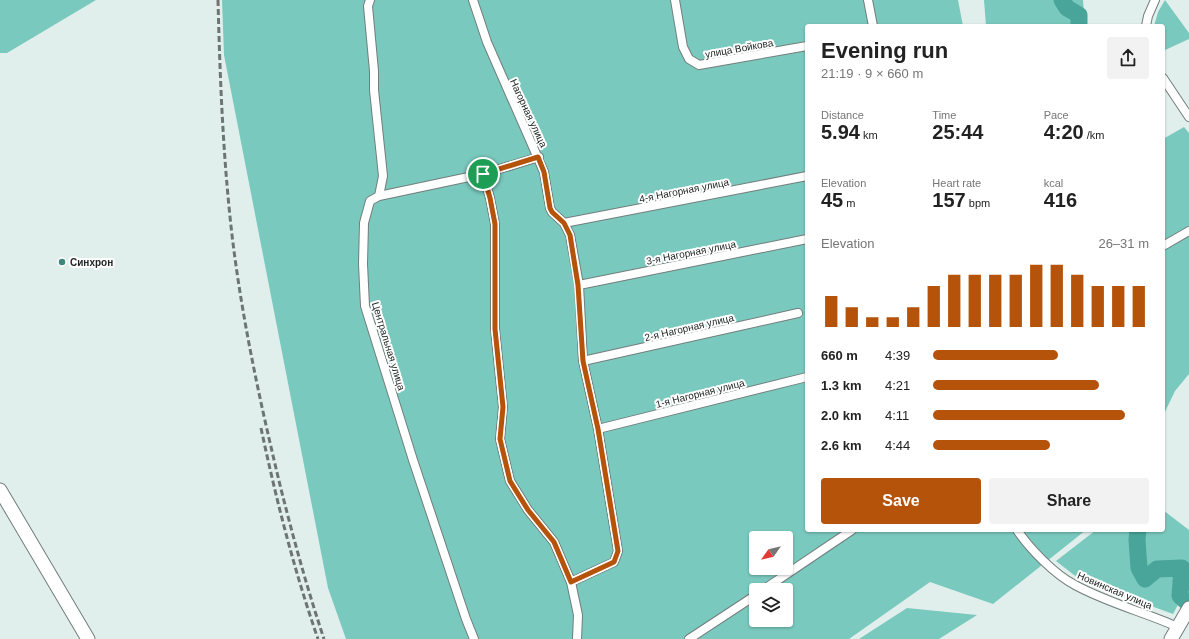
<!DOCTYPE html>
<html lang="en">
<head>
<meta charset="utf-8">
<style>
  body { margin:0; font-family:Helvetica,sans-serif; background:#f2f2f2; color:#222; height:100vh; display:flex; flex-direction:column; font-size:15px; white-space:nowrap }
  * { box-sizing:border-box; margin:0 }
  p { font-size:13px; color:#767676 }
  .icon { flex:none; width:22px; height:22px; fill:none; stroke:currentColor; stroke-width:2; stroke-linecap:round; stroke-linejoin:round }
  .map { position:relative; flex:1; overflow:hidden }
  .side { position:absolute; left:805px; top:24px; width:360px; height:508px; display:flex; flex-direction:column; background:#fff; border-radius:4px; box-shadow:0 1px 3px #0004 }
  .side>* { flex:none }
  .needle { width:26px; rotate:236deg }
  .tools { position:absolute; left:749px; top:531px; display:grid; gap:8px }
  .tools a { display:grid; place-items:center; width:44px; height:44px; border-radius:4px; background:#fff; box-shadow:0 1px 3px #0004; font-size:20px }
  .pin { position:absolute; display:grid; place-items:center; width:34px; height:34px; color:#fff; margin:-17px; border:2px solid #fff; border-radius:50%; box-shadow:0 1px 4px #0007 }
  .round { display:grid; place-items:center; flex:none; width:42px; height:42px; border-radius:4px; background:#f2f2f2 }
  .overview { display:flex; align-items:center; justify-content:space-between; height:68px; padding:0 16px }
  h1 { font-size:22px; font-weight:800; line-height:30px }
  .figures { display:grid; grid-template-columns:repeat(3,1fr); gap:6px; height:68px; padding:4px 16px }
  .figures div { display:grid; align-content:center }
  .figures b { font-size:20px; font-weight:800 }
  .figures small { font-size:11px; font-weight:400 }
  .figures p { font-size:11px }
  .chart { height:112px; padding:8px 16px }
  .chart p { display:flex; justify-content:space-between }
  .chart svg { width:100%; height:72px; margin-top:4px; stroke:#b45309; stroke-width:6 }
  .button { display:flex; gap:8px; margin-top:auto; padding:8px 16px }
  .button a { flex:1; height:46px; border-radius:4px; background:#b45309; color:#fff; font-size:16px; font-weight:800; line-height:46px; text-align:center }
  .button a+a { background:#f2f2f2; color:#222 }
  ul { padding:0 16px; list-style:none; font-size:13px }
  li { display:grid; grid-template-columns:64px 48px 1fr; align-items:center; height:30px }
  li i { height:10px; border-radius:5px; background:#b45309 }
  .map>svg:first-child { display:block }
  .green { fill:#7ac9be; fill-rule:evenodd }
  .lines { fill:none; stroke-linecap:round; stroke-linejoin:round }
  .river { stroke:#49a59a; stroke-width:17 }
  .street-casing { stroke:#727e7c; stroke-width:10 }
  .primary-casing { stroke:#727e7c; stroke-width:15 }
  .street { stroke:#fff; stroke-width:8 }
  .primary { stroke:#fff; stroke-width:13 }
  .rail { stroke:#6c7573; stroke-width:3; stroke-dasharray:6 3; stroke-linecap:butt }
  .route-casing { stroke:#fff; stroke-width:8 }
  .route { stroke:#b45309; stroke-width:5 }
  .poi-dot { fill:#40867d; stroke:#fff; stroke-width:1.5 }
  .labels { text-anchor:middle; stroke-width:4; stroke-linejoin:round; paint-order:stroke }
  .street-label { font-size:10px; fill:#212625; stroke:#fff }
  .poi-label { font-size:10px; font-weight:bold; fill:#212625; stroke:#fff; text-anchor:start }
</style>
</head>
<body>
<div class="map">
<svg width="1189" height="639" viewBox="0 0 1189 639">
  <rect width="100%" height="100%" fill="#e1efec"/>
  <path class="green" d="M0,0H96L7,53H0Z
    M222,0H958L963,26H807V530H1086L993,604L930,582L849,639H346L328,588L224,55ZM756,538H786V568H756ZM756,590H786V620H756Z
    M984,0H1083L1085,26H986Z
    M1165,0L1189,33V39L1163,51V26H1154L1158,12Z
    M1184,127L1189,133V374L1175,391L1163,416V139Z
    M1163,510L1189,530V584L1173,614L1113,592L1074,575L1056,561L1096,530H1163Z
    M907,608L977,615L939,639H859Z"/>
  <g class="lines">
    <path class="river" d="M1062,0L1067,8L1079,15V26
      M1138,530L1137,540L1139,568L1145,579L1157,569L1182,568L1180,596L1189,604"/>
    <g class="street-casing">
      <path id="street" d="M370,0L368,6L374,71V90L383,176L379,196
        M473,0L487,42L544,172L550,208L552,212L564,223L570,235L579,285L583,361L598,429L618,551L614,562L571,582
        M675,0L683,47L689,59L699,65L807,46
        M868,0L873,26
        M1146,26L1148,16L1155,0
        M1163,78L1189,117
        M483,174L490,198L495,224V329L503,407L500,439L510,481L528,510L554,542L571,582L578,615L577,639
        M564,223L807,176
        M1163,246L1189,231
        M579,285L807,239
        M583,361L798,313
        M598,429L807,377
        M1017,530C1030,549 1054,574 1075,585C1108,603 1144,612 1178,627
        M763,590L852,530
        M474,639L466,619L413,460L365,306L363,264L364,223L370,201L379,196L483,174L539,157
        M689,639L756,595"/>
    </g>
    <g class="primary-casing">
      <path id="primary" d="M0,490L88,639
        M1171,639L1189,608"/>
    </g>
    <use href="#street" class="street"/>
    <use href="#primary" class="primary"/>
    <path class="rail" d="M218,0C220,79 223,157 232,235C242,319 260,402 280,485C293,537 307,588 324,639
      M261,428C276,499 294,570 318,639"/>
  </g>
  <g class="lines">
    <g class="route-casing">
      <path id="route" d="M538,157L544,172L550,208L552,212L564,223L570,235L578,285L583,361L598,429L618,551L614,562L571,582L554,542L528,510L510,481L500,439L503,407L495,329V224L490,198L483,174Z"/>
    </g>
    <use href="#route" class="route"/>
  </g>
  <circle class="poi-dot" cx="62" cy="262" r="4"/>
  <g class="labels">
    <g class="street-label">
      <text transform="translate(739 48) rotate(-10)" y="4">улица Войкова</text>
      <text transform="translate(529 113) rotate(65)" y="4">Нагорная улица</text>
      <text transform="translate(684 190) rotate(-11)" y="4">4-я Нагорная улица</text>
      <text transform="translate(691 252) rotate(-11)" y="4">3-я Нагорная улица</text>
      <text transform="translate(689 327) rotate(-13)" y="4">2-я Нагорная улица</text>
      <text transform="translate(389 346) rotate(73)" y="4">Центральная улица</text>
      <text transform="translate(700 393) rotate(-14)" y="4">1-я Нагорная улица</text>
      <text transform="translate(1115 590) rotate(23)" y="4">Новинская улица</text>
    </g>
    <g class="poi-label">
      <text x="70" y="266">Синхрон</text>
    </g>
  </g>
</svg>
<div class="tools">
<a><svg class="needle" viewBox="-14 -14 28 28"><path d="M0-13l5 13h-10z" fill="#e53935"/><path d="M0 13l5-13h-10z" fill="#767676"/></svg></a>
<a><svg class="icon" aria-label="layers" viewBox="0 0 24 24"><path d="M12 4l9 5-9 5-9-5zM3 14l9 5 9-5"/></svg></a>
</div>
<div class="pin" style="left:483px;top:174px;background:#1e9e55"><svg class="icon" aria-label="arrive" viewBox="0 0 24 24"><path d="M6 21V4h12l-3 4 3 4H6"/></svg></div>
<section class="side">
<div class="overview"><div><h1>Evening run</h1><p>21:19 · 9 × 660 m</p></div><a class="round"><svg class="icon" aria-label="share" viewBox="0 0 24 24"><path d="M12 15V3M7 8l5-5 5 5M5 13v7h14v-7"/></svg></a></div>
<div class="figures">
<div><p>Distance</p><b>5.94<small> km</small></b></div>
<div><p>Time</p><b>25:44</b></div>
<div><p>Pace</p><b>4:20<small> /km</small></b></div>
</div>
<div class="figures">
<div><p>Elevation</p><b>45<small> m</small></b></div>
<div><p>Heart rate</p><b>157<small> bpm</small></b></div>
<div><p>kcal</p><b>416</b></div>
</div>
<div class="chart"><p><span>Elevation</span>26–31 m</p>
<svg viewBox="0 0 160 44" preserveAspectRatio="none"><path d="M5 44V25M15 44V32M25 44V38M35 44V38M45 44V32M55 44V19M65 44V12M75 44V12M85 44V12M95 44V12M105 44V6M115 44V6M125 44V12M135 44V19M145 44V19M155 44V19"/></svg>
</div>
<ul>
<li><b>660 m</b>4:39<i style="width:58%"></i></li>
<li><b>1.3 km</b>4:21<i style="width:77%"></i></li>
<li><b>2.0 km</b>4:11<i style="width:89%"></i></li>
<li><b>2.6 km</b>4:44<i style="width:54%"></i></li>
</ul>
<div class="button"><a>Save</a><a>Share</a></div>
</section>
</div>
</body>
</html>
